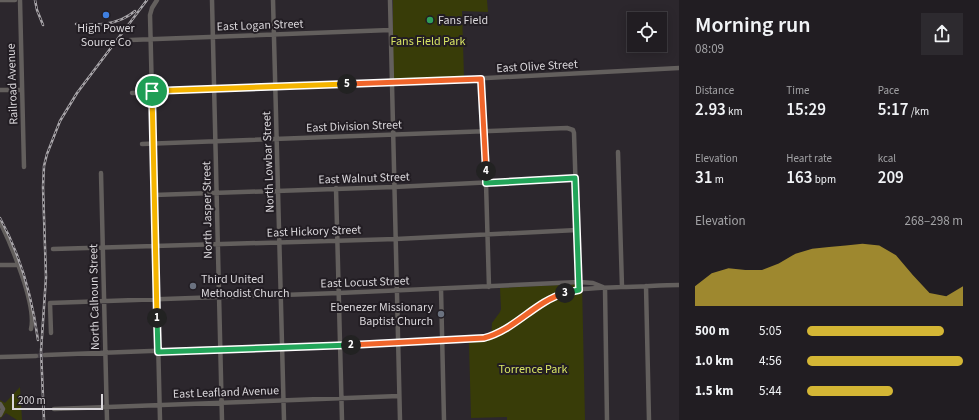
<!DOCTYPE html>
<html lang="en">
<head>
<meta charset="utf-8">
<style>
  body { margin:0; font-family:"Source Sans 3",sans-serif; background:#2d2a2f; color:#f1f3f6; height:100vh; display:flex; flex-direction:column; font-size:15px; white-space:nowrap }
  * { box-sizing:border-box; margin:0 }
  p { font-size:13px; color:#a2a2a5 }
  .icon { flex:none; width:22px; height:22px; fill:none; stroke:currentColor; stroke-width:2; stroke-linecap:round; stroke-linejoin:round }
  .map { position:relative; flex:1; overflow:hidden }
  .side { display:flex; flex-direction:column; background:#211d22; width:300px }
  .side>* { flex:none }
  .buttons { position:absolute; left:627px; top:12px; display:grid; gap:8px }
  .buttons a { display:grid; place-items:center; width:40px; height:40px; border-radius:0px; background:#211d22; box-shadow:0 2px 10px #0003,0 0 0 1px #3e3b40; font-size:20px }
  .scale { position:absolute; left:12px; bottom:10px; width:91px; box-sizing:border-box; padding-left:4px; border:2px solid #dad7db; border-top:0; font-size:11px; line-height:14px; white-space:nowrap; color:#dad7db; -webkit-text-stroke:3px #221d23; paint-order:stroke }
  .pin { position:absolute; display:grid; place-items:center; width:34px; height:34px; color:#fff; margin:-17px; border:2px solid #fff; border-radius:50%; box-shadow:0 1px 4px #0007 }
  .km { position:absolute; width:20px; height:20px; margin:-10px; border-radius:50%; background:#222; color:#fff; font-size:11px; line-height:20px; text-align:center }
  .round { display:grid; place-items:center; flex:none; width:42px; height:42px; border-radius:0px; background:#2d2a2f }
  .headline { display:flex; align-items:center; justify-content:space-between; height:68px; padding:0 16px }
  h1 { font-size:22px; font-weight:600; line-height:30px }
  .figures { display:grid; grid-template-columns:repeat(3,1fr); gap:6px; height:68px; padding:4px 16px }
  .figures div { display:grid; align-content:center }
  .figures b { font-size:17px; font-weight:600 }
  .figures small { font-size:11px; font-weight:400 }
  .figures p { font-size:11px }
  .chart { height:112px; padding:8px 16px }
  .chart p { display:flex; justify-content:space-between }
  .chart svg { width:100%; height:72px; margin-top:4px; fill:#d4b635; opacity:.7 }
  ul { padding:0 16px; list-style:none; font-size:13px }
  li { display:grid; grid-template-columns:64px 48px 1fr; align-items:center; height:30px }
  li i { height:10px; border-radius:5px; background:#d4b635 }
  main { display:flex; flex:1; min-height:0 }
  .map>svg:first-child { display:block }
  .green { fill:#383c08 }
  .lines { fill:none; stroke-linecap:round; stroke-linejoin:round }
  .minor-tunnel { stroke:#464147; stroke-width:4.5; stroke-dasharray:4.5 2; stroke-linecap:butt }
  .minor { stroke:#635f5d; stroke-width:4.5 }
  .rail-casing { stroke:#a9a6aa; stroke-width:2.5 }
  .rail { stroke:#221d23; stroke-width:1; stroke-dasharray:3; stroke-linecap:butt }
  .split-1-casing { stroke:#fff; stroke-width:8 }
  .split-2-casing { stroke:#fff; stroke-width:8 }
  .split-3-casing { stroke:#fff; stroke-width:8 }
  .split-4-casing { stroke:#fff; stroke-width:8 }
  .split-5-casing { stroke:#fff; stroke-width:8 }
  .split-6-casing { stroke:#fff; stroke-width:8 }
  .split-1 { stroke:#f5b400; stroke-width:5 }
  .split-2 { stroke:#22a559; stroke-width:5 }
  .split-3 { stroke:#f0652b; stroke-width:5 }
  .split-4 { stroke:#22a559; stroke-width:5 }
  .split-5 { stroke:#f0652b; stroke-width:5 }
  .split-6 { stroke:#f5b400; stroke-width:5 }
  .shop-dot { fill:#3f7fe0; stroke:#221d23; stroke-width:1.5 }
  .leisure-dot { fill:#2e9e5b; stroke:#221d23; stroke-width:1.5 }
  .worship-dot { fill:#6b7280; stroke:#221d23; stroke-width:1.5 }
  .labels { text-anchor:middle; stroke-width:4; stroke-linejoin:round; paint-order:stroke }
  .poi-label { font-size:12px; fill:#dad7db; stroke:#221d23; text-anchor:start }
  .street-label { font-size:12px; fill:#dad7db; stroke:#221d23 }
  .park-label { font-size:12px; fill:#d8e464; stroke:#221d23 }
</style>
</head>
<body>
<main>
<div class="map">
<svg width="679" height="420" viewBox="0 0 679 420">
  <rect width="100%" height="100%" fill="#2c272d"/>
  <path class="green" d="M393,0H487L488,12L462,11L464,77L393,81Z
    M582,284L585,420H507V417L471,418L469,343L491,339L492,323L500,312L501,309L500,288Z
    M20,387L22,420H17L6,413L0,419V400L5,403Z"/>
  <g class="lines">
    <path class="minor-tunnel" d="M36,356L45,355"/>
    <path class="minor" d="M0,0H15
      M20,0L24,167
      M157,0L152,8L150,15L160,420
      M212,0L222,420
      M273,0L284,420
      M390,0L400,420
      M130,40L390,30
      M481,79L486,183L489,287
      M0,90H22
      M132,93L392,83L679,68
      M142,144L567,128L573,130L574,133L579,290
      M618,152L622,287
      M101,173L107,420
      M336,188L342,420
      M154,195L394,187L575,178
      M0,222C11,244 37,306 31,329
      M53,249L396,239L577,230
      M0,265H18
      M646,286L649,420
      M605,288L607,420
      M441,289L444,420
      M51,333L50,303L339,293L579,282L593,283L603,287
      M45,355L473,339C490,337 505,331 519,321C531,312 542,302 557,296C577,287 600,288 621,287C640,287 660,285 679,285
      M0,357L36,356
      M0,404L3,409L0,415
      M54,409L399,396"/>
    <g class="rail-casing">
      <path id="rail" d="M35,0L37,10L43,25
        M76,24C97,25 117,26 135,11
        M0,218C21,256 32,297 38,340
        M44,420L41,351L46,277L43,187L44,166L47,154L60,121L77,93L147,0"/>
    </g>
    <use href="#rail" class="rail"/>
  </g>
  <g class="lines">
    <g class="split-1-casing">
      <path id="split-1" d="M152,91L157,318"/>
    </g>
    <g class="split-2-casing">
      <path id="split-2" d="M157,318L158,352L351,345"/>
    </g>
    <g class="split-3-casing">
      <path id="split-3" d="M351,345L484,338C515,330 534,302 565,293"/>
    </g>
    <g class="split-4-casing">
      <path id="split-4" d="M486,171V183L575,178L579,290L565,293"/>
    </g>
    <g class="split-5-casing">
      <path id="split-5" d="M347,84L481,79L486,171"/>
    </g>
    <g class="split-6-casing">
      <path id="split-6" d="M152,91L347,84"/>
    </g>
    <use href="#split-1" class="split-1"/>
    <use href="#split-2" class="split-2"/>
    <use href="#split-3" class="split-3"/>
    <use href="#split-4" class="split-4"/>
    <use href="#split-5" class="split-5"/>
    <use href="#split-6" class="split-6"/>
  </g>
  <circle class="shop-dot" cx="106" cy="15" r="4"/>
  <circle class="leisure-dot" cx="430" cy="20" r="4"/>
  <g class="worship-dot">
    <circle cx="193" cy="286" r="4"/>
    <circle cx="441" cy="314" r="4"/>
  </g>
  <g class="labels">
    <g class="poi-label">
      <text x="438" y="24">Fans Field</text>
      <text x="106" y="32" text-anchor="middle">High Power<tspan x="106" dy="14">Source Co</tspan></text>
      <text x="201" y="283">Third United<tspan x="201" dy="14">Methodist Church</tspan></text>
      <text x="433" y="311" text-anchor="end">Ebenezer Missionary<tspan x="433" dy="14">Baptist Church</tspan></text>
    </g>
    <g class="street-label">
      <text transform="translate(260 25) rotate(-2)" y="4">East Logan Street</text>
      <text transform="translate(537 66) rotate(-3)" y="4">East Olive Street</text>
      <text transform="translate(12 84) rotate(-92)" y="4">Railroad Avenue</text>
      <text transform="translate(354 126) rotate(-2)" y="4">East Division Street</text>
      <text transform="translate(268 162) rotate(-92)" y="4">North Lowbar Street</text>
      <text transform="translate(364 178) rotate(-2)" y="4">East Walnut Street</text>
      <text transform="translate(207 210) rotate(-91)" y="4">North Jasper Street</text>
      <text transform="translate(314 231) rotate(-2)" y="4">East Hickory Street</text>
      <text transform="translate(365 282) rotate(-2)" y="4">East Locust Street</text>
      <text transform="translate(94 297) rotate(-91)" y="4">North Calhoun Street</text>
      <text transform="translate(226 392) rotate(-2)" y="4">East Leafland Avenue</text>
    </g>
    <g class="park-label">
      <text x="428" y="45">Fans Field Park</text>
      <text x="533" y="373">Torrence Park</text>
    </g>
  </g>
</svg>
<div class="buttons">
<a><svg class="icon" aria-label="locate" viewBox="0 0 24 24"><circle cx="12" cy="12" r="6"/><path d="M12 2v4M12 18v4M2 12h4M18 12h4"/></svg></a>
</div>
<div class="scale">200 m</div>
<div class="pin" style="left:152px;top:91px;background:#1e9e55"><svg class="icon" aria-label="arrive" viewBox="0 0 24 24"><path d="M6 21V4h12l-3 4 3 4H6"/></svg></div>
<b class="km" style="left:157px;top:318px">1</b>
<b class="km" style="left:351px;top:345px">2</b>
<b class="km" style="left:565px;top:293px">3</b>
<b class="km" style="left:486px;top:171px">4</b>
<b class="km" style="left:347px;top:84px">5</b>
</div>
<section class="side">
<div class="headline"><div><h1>Morning run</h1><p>08:09</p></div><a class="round"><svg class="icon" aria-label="share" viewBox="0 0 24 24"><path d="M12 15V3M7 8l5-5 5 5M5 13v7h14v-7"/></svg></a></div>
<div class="figures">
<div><p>Distance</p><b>2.93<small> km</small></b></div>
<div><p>Time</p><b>15:29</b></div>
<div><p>Pace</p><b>5:17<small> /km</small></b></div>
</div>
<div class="figures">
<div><p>Elevation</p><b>31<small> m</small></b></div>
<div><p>Heart rate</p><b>163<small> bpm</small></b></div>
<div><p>kcal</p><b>209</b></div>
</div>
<div class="chart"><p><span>Elevation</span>268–298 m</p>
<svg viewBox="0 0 160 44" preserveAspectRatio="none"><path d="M0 44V32L10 24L20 21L30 22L40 22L50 18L60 12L70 9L80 8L90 7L100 6L110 7L120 13L130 25L140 36L150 38L160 32V44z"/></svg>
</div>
<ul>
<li><b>500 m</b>5:05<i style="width:88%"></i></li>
<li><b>1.0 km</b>4:56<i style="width:100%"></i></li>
<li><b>1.5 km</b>5:44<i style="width:55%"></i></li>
</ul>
</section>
</main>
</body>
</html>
